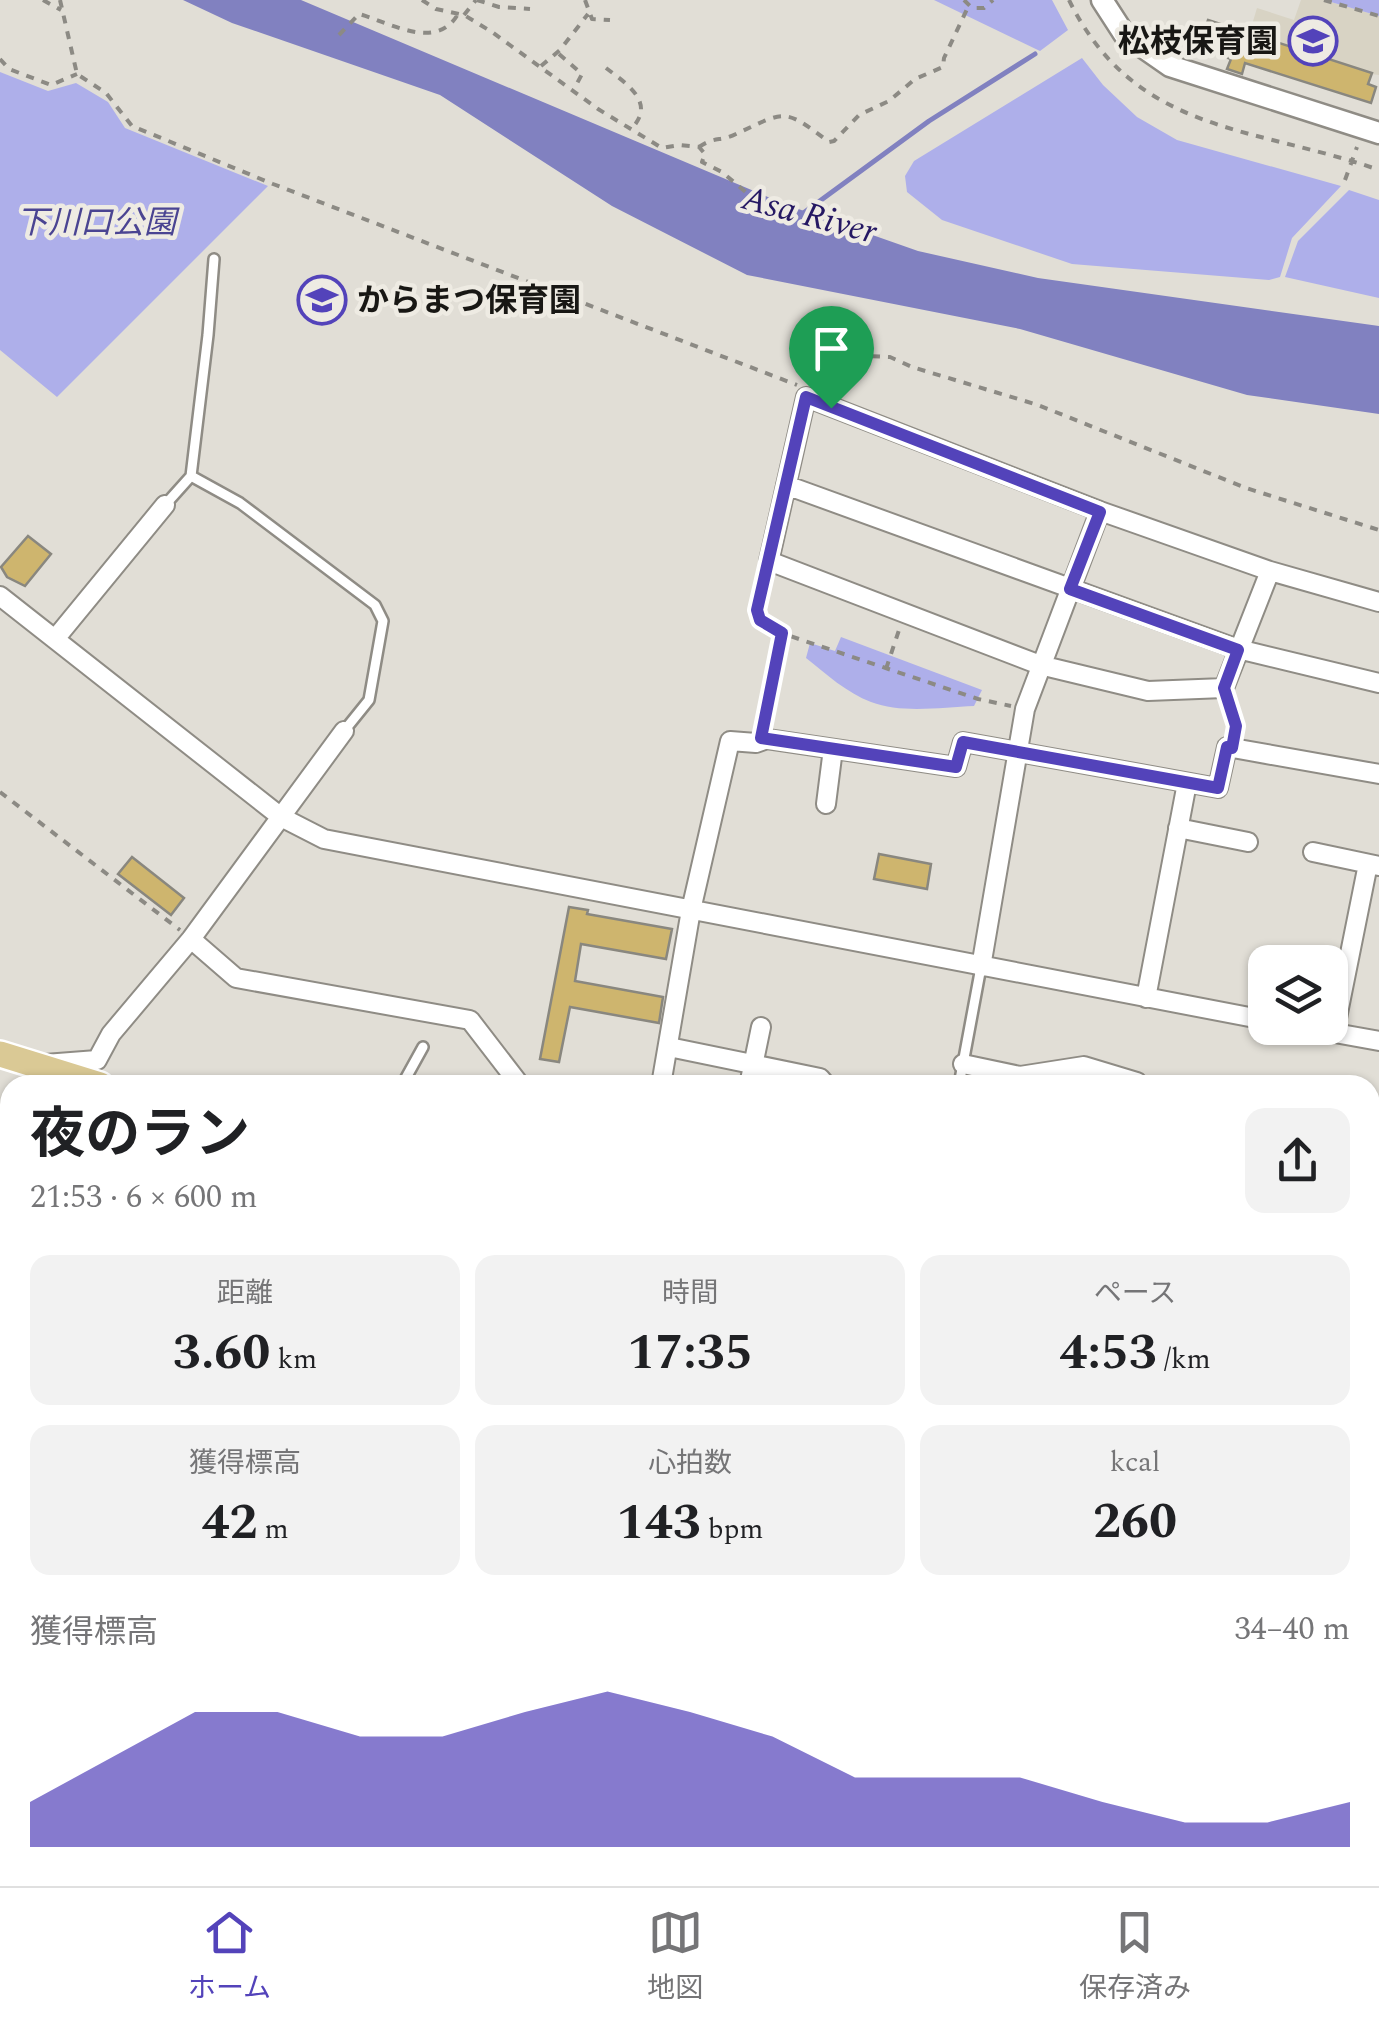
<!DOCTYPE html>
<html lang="ja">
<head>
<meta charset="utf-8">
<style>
  body { margin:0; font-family:Spectral,"Noto Sans JP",serif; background:#f2f2f2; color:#202124; height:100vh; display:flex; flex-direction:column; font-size:38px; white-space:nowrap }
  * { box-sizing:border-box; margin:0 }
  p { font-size:32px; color:#757577 }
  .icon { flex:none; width:55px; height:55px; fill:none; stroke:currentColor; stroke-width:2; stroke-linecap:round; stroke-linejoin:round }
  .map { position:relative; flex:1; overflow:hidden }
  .side { position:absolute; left:0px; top:1075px; width:1380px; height:812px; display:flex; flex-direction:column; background:#fff; border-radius:30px 30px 0 0; box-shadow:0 2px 8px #0004 }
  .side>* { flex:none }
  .buttons { position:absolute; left:1248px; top:945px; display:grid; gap:20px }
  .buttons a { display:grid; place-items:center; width:100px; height:100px; border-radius:20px; background:#fff; box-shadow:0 2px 8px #0004; font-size:50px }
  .pin { position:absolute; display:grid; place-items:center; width:85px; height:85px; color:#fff; margin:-102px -42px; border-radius:50% 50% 50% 0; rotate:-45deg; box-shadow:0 0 10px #0007 }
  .pin .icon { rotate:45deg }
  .round { display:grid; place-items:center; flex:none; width:105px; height:105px; border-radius:20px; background:#f2f2f2 }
  .headline { display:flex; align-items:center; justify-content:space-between; height:170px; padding:0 30px }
  h1 { font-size:55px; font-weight:700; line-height:75px }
  .stats { display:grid; grid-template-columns:repeat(3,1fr); gap:15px; height:170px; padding:10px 30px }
  .stats div { display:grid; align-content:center; border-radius:20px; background:#f2f2f2; text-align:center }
  .stats b { font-size:50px; font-weight:700 }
  .stats small { font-size:28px; font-weight:400 }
  .stats p { font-size:28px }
  .chart { height:280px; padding:20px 30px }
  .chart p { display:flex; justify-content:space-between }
  .chart svg { width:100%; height:180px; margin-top:10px; fill:#5343ba; opacity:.7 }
  .menu { display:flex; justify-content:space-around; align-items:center; height:140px; border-top:2px solid #e0e0e0; background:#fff; font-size:28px; color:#757577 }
  .menu a { display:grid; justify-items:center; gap:5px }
  .menu .current { color:#5343ba }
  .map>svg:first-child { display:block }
  .built { fill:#d8d3c4 }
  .green { fill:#aeafea }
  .water { fill:#8181c0 }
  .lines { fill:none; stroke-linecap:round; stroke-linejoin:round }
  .stream { stroke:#8181c0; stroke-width:5 }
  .building { fill:#ceb56e; stroke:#89877f; stroke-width:2.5 }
  .service-casing { stroke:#8f8c85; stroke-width:14 }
  .minor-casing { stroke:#8f8c85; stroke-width:22 }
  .tertiary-casing { stroke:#8f8c85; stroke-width:25 }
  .primary-casing { stroke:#fff; stroke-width:30 }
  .path { stroke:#8c8a84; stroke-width:4; stroke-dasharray:8 8; stroke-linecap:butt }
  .service { stroke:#fff; stroke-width:9 }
  .minor { stroke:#fff; stroke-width:18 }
  .tertiary { stroke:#fff; stroke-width:20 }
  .primary { stroke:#dac995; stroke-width:25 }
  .route-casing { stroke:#fff; stroke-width:20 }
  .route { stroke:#5343ba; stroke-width:12 }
  .labels { text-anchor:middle; stroke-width:9; stroke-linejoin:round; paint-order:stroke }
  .poi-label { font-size:32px; font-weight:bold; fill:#181714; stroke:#eeebe3; text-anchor:end }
  .park-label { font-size:32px; font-style:italic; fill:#4a4492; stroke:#eeebe3 }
  .water-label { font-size:35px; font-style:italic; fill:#251863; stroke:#eeebe3 }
</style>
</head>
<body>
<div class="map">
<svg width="1379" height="1886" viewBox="0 0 1379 1886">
  <rect width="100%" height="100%" fill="#e1ded6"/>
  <path class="built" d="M1301,0H1324L1379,16V75L1371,74L1363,101L1241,61L1257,8L1294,20Z"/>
  <path class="green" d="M934,0H1052L1068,30L1040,51Z
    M1324,0H1379V16Z
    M1082,58L1103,85L1137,117L1177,140L1341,186L1292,238L1280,277L1269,280L1072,264L942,220L907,192L905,176L914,161Z
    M0,72L48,91L76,83L108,102L125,128L268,186L57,397L0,350Z
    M1349,190L1379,200V298L1285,277L1298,241Z
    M841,637L982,690L974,706C943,707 902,714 871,702C847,693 826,674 806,658L810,643L835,651Z"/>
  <path class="water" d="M183,0H301L787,205L918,251L1038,278L1379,326V414L1247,395L1020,329L747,275L612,206L440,95L232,23Z"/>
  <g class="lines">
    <path class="stream" d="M802,214L929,121L1035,54"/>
  </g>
  <path class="building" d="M1208,20L1372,73L1368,84L1376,87L1371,103L1245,63L1242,74L1227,69L1231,59L1199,47Z
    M28,536L51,554L25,586L7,577L1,567Z
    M879,854L931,864L927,889L874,879Z
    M132,857L184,898L171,915L118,874Z
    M569,907L588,910L587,914L672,929L666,959L581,944L575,981L663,997L659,1023L570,1007L559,1062L540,1059Z"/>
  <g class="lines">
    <g class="service-casing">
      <path id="service" d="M191,476L240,503L375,605L383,621L369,700L344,731
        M165,505L191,476L208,335L214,259
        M402,1085L423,1047
        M959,1085L981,967
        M0,1223L10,1227
        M0,1410L3,1411L10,1393
        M1370,1654L1379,1641
        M996,1878L998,1886
        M1332,1878L1340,1886
        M1274,1886L1276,1878"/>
    </g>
    <g class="minor-casing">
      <path id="minor" d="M786,485L1238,649L1379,683
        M1270,571L1224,688L1148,691L1040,665L769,561L806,397L1100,511L1270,571L1379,602
        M0,596L281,817L324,839L1265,1020
        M55,639L165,505
        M826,804L833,749
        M1178,828L1248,842
        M1313,852L1379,866
        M191,939L236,978L470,1020L520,1085
        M981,967L1025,709L1100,511
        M1146,998L1187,783
        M1307,1028L1379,1041
        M1334,1033L1368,864
        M669,1047L820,1078L826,1085
        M45,1064L97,1060L111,1034L191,939L344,731
        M963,1064L1020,1076L1084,1066L1137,1082V1085
        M661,1085L691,910L730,741L756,743L767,739L956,767L963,742L1218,788L1227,747L1379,774
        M749,1085L761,1027
        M1370,1282L1379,1284
        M0,1509H10
        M1370,1622L1379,1625
        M1370,1825L1379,1819
        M309,1879L349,1886
        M462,1886V1878
        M870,1886L871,1878
        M1154,1886L1193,1878"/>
    </g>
    <g class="tertiary-casing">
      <path id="tertiary" d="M1102,0L1124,34L1170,66L1379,133"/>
    </g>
    <g class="primary-casing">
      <path id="primary" d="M0,1054L100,1085
        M1370,1482L1379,1484"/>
    </g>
    <path class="path" d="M43,0L61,10
      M60,0L77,74L106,93L132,126L273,184L797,385
      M422,0L436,9L464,15L492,32L598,109L662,148L679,145L699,147L705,154L702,162L722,172L748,194
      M477,0L499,7L530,9
      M585,0L592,19L610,20
      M964,0L972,8H984L993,0
      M1069,0C1135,135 1255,126 1379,170
      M1324,0L1379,16
      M464,15L476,0
      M339,35L359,14C389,22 436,52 458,14
      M559,54L582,74L573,91
      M0,59L9,69L51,85L77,74
      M541,66L560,50L588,14
      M606,68C627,84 655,102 633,127
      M699,147C715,136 720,142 736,134C786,111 783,107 829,142L834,141L859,115L889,101L915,79L943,67L944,58L969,5
      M1345,180L1357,147
      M842,392L869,356L890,357L912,367L1038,405L1246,488L1379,530
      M765,577L757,610L760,620L781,633L978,699L1011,706
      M886,669L899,630
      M1229,704L1236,725L1234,733
      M764,722L781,633
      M0,792L180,930
      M0,1116L10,1090"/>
    <use href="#service" class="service"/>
    <use href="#minor" class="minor"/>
    <use href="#tertiary" class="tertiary"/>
    <use href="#primary" class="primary"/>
  </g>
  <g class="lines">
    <g class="route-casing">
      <path id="route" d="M806,397L1100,512L1070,589L1238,650L1224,688L1236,726L1232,748L1227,747L1218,788L963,742L956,767L761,738L782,633L760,620L757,610Z"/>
    </g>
    <use href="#route" class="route"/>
  </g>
  <defs>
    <g id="school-ring" transform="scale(2.5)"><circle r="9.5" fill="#eeebe3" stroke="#5343ba" stroke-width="1.5"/><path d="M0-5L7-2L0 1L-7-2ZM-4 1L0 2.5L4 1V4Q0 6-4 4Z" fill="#5343ba"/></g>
  </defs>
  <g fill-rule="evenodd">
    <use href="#school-ring" x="1313" y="41"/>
    <use href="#school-ring" x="322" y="300"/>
  </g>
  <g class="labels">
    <g class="poi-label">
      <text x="1278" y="52">松枝保育園</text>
      <text x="357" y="311" text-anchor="start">からまつ保育園</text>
    </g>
    <g class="park-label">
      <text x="96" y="233">下川口公園</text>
    </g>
    <g class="water-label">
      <text transform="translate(810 214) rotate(15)" y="12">Asa River</text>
    </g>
  </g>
</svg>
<div class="buttons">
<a><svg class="icon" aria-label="layers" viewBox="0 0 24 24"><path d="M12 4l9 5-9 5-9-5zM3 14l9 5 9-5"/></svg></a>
</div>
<div class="pin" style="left:831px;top:408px;background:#1e9e55"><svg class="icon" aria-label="arrive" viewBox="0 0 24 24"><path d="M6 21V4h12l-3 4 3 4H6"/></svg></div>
<section class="side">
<div class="headline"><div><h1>夜のラン</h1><p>21:53 · 6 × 600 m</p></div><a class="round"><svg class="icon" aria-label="share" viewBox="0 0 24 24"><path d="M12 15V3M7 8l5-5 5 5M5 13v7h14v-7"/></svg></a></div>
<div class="stats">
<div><p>距離</p><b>3.60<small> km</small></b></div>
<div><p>時間</p><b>17:35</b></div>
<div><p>ペース</p><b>4:53<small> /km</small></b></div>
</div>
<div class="stats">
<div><p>獲得標高</p><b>42<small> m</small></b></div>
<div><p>心拍数</p><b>143<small> bpm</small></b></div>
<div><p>kcal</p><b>260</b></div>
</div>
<div class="chart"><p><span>獲得標高</span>34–40 m</p>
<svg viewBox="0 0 160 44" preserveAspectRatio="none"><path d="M0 44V33L10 22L20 11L30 11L40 17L50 17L60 11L70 6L80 11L90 17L100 27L110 27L120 27L130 33L140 38L150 38L160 33V44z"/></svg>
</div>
</section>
</div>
<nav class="menu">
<a class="current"><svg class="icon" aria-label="home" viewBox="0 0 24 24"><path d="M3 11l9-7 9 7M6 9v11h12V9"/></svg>ホーム</a>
<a><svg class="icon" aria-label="map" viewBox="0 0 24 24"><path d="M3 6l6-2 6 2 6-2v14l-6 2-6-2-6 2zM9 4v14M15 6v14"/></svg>地図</a>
<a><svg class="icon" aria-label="saved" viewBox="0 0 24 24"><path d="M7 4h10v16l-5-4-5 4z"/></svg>保存済み</a>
</nav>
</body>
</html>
